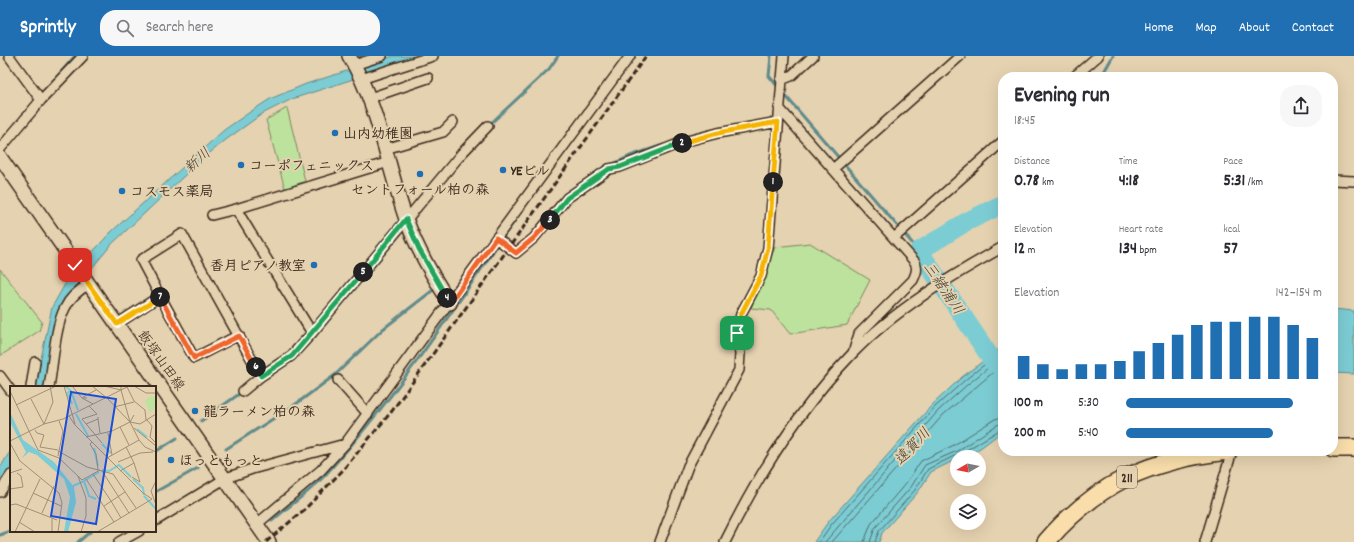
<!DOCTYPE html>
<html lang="en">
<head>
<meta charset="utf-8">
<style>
  body { margin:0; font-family:Dekko,"Klee One",sans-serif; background:#f7f7f7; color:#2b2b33; height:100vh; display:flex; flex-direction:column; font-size:15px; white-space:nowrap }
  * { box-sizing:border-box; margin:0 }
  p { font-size:13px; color:#7c7c81 }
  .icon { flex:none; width:22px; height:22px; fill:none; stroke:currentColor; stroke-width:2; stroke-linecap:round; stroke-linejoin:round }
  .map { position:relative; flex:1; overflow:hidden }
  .panel { position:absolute; left:998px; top:16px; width:340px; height:384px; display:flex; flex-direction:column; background:#fff; border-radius:16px; box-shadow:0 4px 16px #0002 }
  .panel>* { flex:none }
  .needle { width:26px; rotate:261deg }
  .controls { position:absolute; left:950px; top:394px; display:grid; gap:8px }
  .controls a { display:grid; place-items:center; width:36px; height:36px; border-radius:50%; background:#fff; box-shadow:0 4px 16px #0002; font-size:20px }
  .pin { position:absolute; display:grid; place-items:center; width:34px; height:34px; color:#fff; margin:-17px; border-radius:8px; box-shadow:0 2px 6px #0006 }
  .km { position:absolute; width:20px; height:20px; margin:-10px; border-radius:50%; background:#222; color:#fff; font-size:11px; line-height:20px; text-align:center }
  .round { display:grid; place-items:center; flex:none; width:42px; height:42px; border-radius:16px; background:#f7f7f7 }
  .summary { display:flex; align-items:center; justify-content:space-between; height:68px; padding:0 16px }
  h1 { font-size:22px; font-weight:700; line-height:30px }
  .stats { display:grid; grid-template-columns:repeat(3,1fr); gap:6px; height:68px; padding:4px 16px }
  .stats div { display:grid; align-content:center }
  .stats b { font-size:17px; font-weight:700 }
  .stats small { font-size:11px; font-weight:400 }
  .stats p { font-size:11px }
  .chart { height:112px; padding:8px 16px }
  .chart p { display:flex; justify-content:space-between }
  .chart svg { width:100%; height:72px; margin-top:4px; stroke:#1f6fb2; stroke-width:6 }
  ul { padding:0 16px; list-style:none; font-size:13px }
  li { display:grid; grid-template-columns:64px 48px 1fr; align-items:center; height:30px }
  li i { height:10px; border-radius:5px; background:#1f6fb2 }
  header { display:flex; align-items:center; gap:24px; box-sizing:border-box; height:56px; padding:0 20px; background:#1f6fb2; color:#fff }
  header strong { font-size:19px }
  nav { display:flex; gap:22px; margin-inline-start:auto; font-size:14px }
  .search { width:280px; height:36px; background:#f7f7f7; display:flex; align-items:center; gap:10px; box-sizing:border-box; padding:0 14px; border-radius:16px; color:#7c7c81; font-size:15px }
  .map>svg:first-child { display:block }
  .green { fill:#bce29d; stroke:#7c865e }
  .water { fill:#7bccd4; stroke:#618b8b }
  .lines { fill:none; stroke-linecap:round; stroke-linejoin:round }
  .shore { stroke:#556b67; stroke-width:1 }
  .stream { stroke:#618b8b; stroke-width:3 }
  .river { stroke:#7bccd4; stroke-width:19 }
  .street-casing { stroke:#3b2a1e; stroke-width:12 }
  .secondary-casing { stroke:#3b2a1e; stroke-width:16 }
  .highway-casing { stroke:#3b2a1e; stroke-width:20 }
  .street { stroke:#e5d2b0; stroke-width:9 }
  .secondary { stroke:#e5d2b0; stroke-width:13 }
  .highway { stroke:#f9deab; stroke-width:17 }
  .rail { stroke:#3b2a1e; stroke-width:3; stroke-dasharray:6 3; stroke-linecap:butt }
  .split-1-casing { stroke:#fff; stroke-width:8 }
  .split-2-casing { stroke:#fff; stroke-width:8 }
  .split-3-casing { stroke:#fff; stroke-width:8 }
  .split-4-casing { stroke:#fff; stroke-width:8 }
  .split-5-casing { stroke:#fff; stroke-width:8 }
  .split-6-casing { stroke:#fff; stroke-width:8 }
  .split-7-casing { stroke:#fff; stroke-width:8 }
  .split-8-casing { stroke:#fff; stroke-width:8 }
  .split-1 { stroke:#f5b400; stroke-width:5 }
  .split-2 { stroke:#f5b400; stroke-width:5 }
  .split-3 { stroke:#22a559; stroke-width:5 }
  .split-4 { stroke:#f0652b; stroke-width:5 }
  .split-5 { stroke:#22a559; stroke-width:5 }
  .split-6 { stroke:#22a559; stroke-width:5 }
  .split-7 { stroke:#f0652b; stroke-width:5 }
  .split-8 { stroke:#f5b400; stroke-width:5 }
  .poi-dot { fill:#1f6fb2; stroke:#e5d2b0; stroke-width:1.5 }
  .labels { text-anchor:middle; stroke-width:4; stroke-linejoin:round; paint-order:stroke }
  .shield { fill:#e5d2b0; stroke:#6e5c4a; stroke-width:1 }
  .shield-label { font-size:13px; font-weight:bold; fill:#3b2a1e }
  .poi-label { font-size:14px; font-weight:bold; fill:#3b2a1e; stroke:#e5d2b0; text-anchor:start }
  .street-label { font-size:14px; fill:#3b2a1e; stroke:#e5d2b0 }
  .water-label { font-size:15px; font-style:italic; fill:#454239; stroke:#e5d2b0 }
  .inset-river { fill:none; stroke:#7bccd4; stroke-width:2 }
  .inset-road { fill:none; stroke:#a18f76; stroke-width:1 }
  .view { fill:#1d4ed8; fill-opacity:0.15; stroke:#1d4ed8; stroke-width:2 }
  .inset-edge { fill:none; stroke:#3b2a1e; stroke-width:2 }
</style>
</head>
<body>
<header>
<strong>Sprintly</strong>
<div class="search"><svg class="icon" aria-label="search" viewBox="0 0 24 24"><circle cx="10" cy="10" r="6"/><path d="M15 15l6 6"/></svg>Search here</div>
<nav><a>Home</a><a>Map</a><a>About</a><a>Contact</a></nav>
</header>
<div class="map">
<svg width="1354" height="486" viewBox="0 0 1354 486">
  <rect width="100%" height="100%" fill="#e5d2b0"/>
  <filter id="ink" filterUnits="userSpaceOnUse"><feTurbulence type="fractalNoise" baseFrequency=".025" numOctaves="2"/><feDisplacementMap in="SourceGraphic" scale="8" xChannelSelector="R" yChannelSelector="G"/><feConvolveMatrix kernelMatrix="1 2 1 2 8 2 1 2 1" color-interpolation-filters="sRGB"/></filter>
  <g filter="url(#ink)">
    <path class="green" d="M287,52L305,125L285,133L266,64Z
      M810,187L870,224L847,269L790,278L771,254L751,252L775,191Z
      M0,213L42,266L39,275L0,300Z"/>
    <path class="water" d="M393,0H424L292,43L262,58L227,83L201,104L112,188L66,243L58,262L44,331H35L52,251L68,223L110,177L224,74L250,56L270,43L306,28Z
      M1333,253L1354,255V318L1333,317Z
      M1003,290V375C990,384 973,401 957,401V403L931,416L918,436L882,477L879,486H814L828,466L932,349L962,321Z
      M11,394V413L0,432V412Z"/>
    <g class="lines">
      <path class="shore" d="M819,486L831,469L935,351L965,324L1003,294
        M825,486L938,355L968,328L1003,300
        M832,486L943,359L1003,308
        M864,486L871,468L906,427L921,405L954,389L995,363L1003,361
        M870,486L875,472L911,431L925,409L957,395L997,369L1003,367
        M875,486L879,475L915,434L928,413L954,400H960L963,396L1003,372"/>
      <path class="stream" d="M360,0V1
        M771,0L769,20L779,32
        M1101,21L1113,0
        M55,23L75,0
        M784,38L919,195
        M488,70L549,13L558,0
        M598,115L630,100L663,89
        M502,182L514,166
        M201,365L242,336
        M226,393L296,348L335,319L383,273L437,231
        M155,396L177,382
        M155,436L198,412
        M272,465C290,449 311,435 327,417C391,346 445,266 499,187
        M0,479L11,475
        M78,486L91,475"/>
      <path class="river" d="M995,308L919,195L966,166L1003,148"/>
      <g class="street-casing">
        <path id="street" d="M9,0L41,44
          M354,9L382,0
          M1074,21L1098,0
          M361,23L433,0
          M781,24L791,20L813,0
          M370,42L428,22
          M779,52L915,206C918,213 916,218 913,224L859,278L853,297
          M0,93L41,44L83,0
          M385,93L443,76L453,66
          M833,113L960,0
          M1333,124L1354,125
          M236,153L389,106
          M212,159L236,153L312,277
          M496,182L516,197L534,182L567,142L609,113L620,111L683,86L718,77L778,66
          M894,182L1003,85
          M160,240L194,302L239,279
          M117,268L160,240L141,204L182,178L261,320L291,300L312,277L462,97L488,70
          M0,320L11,335
          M338,324L368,358
          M31,331L35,306
          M49,331C53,309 55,270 65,252C70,241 79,234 89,228
          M243,335L261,320
          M0,436L11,419
          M155,465L226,422L252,413L345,388
          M257,468L321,414L345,388L630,0
          M119,486L139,475
          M660,486L688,410L739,314L740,298L737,277L741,258L761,220L768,192L784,0
          M725,486C758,419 800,352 852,298C893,255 951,220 1003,191
          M1205,486L1232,395"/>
      </g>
      <g class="secondary-casing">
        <path id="secondary" d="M349,0C379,50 387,109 406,163C417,193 433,221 450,247
          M0,101L269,486"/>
      </g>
      <g class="highway-casing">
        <path id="highway" d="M1333,392H1354
          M1046,486C1098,426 1149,404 1227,395"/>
      </g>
      <use href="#street" class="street"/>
      <use href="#secondary" class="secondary"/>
      <use href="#highway" class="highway"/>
      <path class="rail" d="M266,486L304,454L342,415L392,355L646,0"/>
    </g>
  </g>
  <g class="lines" filter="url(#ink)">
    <g class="split-1-casing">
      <path id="split-1" d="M737,277L741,258L761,220L768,192L773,126"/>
    </g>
    <g class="split-2-casing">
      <path id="split-2" d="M682,87L718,77L778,66L773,126"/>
    </g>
    <g class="split-3-casing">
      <path id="split-3" d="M550,164L567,142L609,113L620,111L682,87"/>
    </g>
    <g class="split-4-casing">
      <path id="split-4" d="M447,242L450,247L496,182L516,197L534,182L550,164"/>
    </g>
    <g class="split-5-casing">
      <path id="split-5" d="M363,216L406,163L419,193L447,242"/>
    </g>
    <g class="split-6-casing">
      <path id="split-6" d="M256,311L261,320L292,300L363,216"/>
    </g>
    <g class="split-7-casing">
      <path id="split-7" d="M160,241L194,302L239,280L256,311"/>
    </g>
    <g class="split-8-casing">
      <path id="split-8" d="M75,209L117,268L160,241"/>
    </g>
    <use href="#split-1" class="split-1"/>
    <use href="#split-2" class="split-2"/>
    <use href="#split-3" class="split-3"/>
    <use href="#split-4" class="split-4"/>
    <use href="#split-5" class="split-5"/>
    <use href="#split-6" class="split-6"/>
    <use href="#split-7" class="split-7"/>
    <use href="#split-8" class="split-8"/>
  </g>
  <g class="poi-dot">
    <circle cx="335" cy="77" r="4"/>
    <circle cx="241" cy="109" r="4"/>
    <circle cx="503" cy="114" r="4"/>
    <circle cx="420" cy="118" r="4"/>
    <circle cx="122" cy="135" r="4"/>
    <circle cx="314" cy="209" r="4"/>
    <circle cx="195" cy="355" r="4"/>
    <circle cx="171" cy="404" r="4"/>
  </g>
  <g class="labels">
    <rect class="shield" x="1117" y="410" width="20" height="22" rx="3"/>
    <g class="shield-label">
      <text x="1127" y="426">211</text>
    </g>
    <g class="poi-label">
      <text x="343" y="82">山内幼稚園</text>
      <text x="249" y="114">コーポフェニックス</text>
      <text x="511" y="119">YEビル</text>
      <text x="420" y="138" text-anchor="middle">セントフォール柏の森</text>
      <text x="130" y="140">コスモス薬局</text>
      <text x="306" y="214" text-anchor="end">香月ピアノ教室</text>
      <text x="203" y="360">龍ラーメン柏の森</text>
      <text x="179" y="409">ほっともっと</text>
    </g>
    <g class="street-label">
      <text transform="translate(162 304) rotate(55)" y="5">飯塚山田線</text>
    </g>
    <g class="water-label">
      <text transform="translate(197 104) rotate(-42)" y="5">新川</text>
      <text transform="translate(944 232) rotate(56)" y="5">三緒浦川</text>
      <text transform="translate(912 390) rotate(-47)" y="5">遠賀川</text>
    </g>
  </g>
  <g transform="translate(10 330)">
    <rect width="146" height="146" fill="#e5d2b0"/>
    <path d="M146,10V21L140,27L135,15L139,11Z" fill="#bce29d"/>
    <path d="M0,26L13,54L44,76L64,101L66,116L58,146H54L60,111L54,93L27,69L19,66L12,72L16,66L0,36Z" fill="#7bccd4"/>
    <path class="inset-river" d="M55,0L61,5L68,24M60,5L57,7L62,18M66,28L78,50M127,43L137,51M92,58L101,67M84,62L88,80M92,84L99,85L109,79L121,91M123,93L133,102L134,109M74,95L89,86M63,100L74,95L79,110L86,113M134,110L146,123"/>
    <path class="inset-road" d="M54,0L65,38M62,0L72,12H77M82,0L97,12M94,0L111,4M111,0V4L119,0M124,0L136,7H146M117,1L124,15L135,24L136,34M111,4L120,36L129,54L135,61L146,66M0,5L28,64L49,72L72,94L90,84M73,11L86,4M72,12L83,18M97,12L120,36L130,38L146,28M21,13L34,38L43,16L40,0M6,19L46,0M79,20L87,28L72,33L92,57M104,21L124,16M59,30L65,39L133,107L142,113M88,33L90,47M137,34L142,40L140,51L146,57M76,38L88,33V31M110,41L119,59M124,42L146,60M25,44L27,47L34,49L30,61L48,64M98,47L102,69M76,51L102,45L120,36L124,29M0,55L34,38L53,33L111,4M82,56L80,58L86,68L88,84M0,57L10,75L49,107L52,117L48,146M48,65L77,81L103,88L126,122M48,70L53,45L49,35M97,72L129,54M108,76L130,67L143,66M92,85L119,127M110,85L124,77L116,61M0,87L12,83M83,88L101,115M68,90L76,112V130L71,146M122,91L130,96L124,77M76,93L104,136L142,113M146,95L141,105L146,119M0,103L13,101L11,90L7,87M23,107L51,120M101,115L111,132M0,119L6,118L47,134M94,120L115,106M32,127L44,100M9,136L25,146M5,146L30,93M42,146V132M87,146L104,136"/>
    <path class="view" d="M61,6L106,13L86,138L41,130Z"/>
    <rect width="146" height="146" class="inset-edge"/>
  </g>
</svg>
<div class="controls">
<a><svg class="needle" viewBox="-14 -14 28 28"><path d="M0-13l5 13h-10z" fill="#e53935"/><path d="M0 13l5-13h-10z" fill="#7c7c81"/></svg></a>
<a><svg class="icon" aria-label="layers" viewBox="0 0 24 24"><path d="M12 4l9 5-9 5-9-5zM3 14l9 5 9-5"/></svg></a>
</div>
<div class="pin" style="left:737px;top:277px;background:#1e9e55"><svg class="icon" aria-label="arrive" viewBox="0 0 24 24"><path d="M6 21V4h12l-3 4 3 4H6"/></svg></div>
<div class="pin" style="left:75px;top:209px;background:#d93025"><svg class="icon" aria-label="check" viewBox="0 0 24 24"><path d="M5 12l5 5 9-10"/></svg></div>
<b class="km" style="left:773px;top:126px">1</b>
<b class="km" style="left:682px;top:87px">2</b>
<b class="km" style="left:550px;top:164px">3</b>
<b class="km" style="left:447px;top:242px">4</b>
<b class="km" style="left:363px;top:216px">5</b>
<b class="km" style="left:256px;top:311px">6</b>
<b class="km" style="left:160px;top:241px">7</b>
<section class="panel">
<div class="summary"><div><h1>Evening run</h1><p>18:45</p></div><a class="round"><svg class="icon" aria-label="share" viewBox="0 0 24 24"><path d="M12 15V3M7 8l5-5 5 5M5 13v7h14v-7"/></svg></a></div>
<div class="stats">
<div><p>Distance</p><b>0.78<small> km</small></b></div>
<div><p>Time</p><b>4:18</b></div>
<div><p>Pace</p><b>5:31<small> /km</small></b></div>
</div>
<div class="stats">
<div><p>Elevation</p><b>12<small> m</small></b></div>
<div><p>Heart rate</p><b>134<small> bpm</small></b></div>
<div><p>kcal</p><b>57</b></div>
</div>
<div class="chart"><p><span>Elevation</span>142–154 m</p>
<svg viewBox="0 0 160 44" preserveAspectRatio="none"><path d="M5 44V30M15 44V35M25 44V38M35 44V35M45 44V35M55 44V33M65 44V27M75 44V22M85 44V17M95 44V11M105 44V9M115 44V9M125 44V6M135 44V6M145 44V11M155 44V19"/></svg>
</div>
<ul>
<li><b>100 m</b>5:30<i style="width:85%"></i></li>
<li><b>200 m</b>5:40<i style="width:75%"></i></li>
</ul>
</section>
</div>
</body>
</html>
